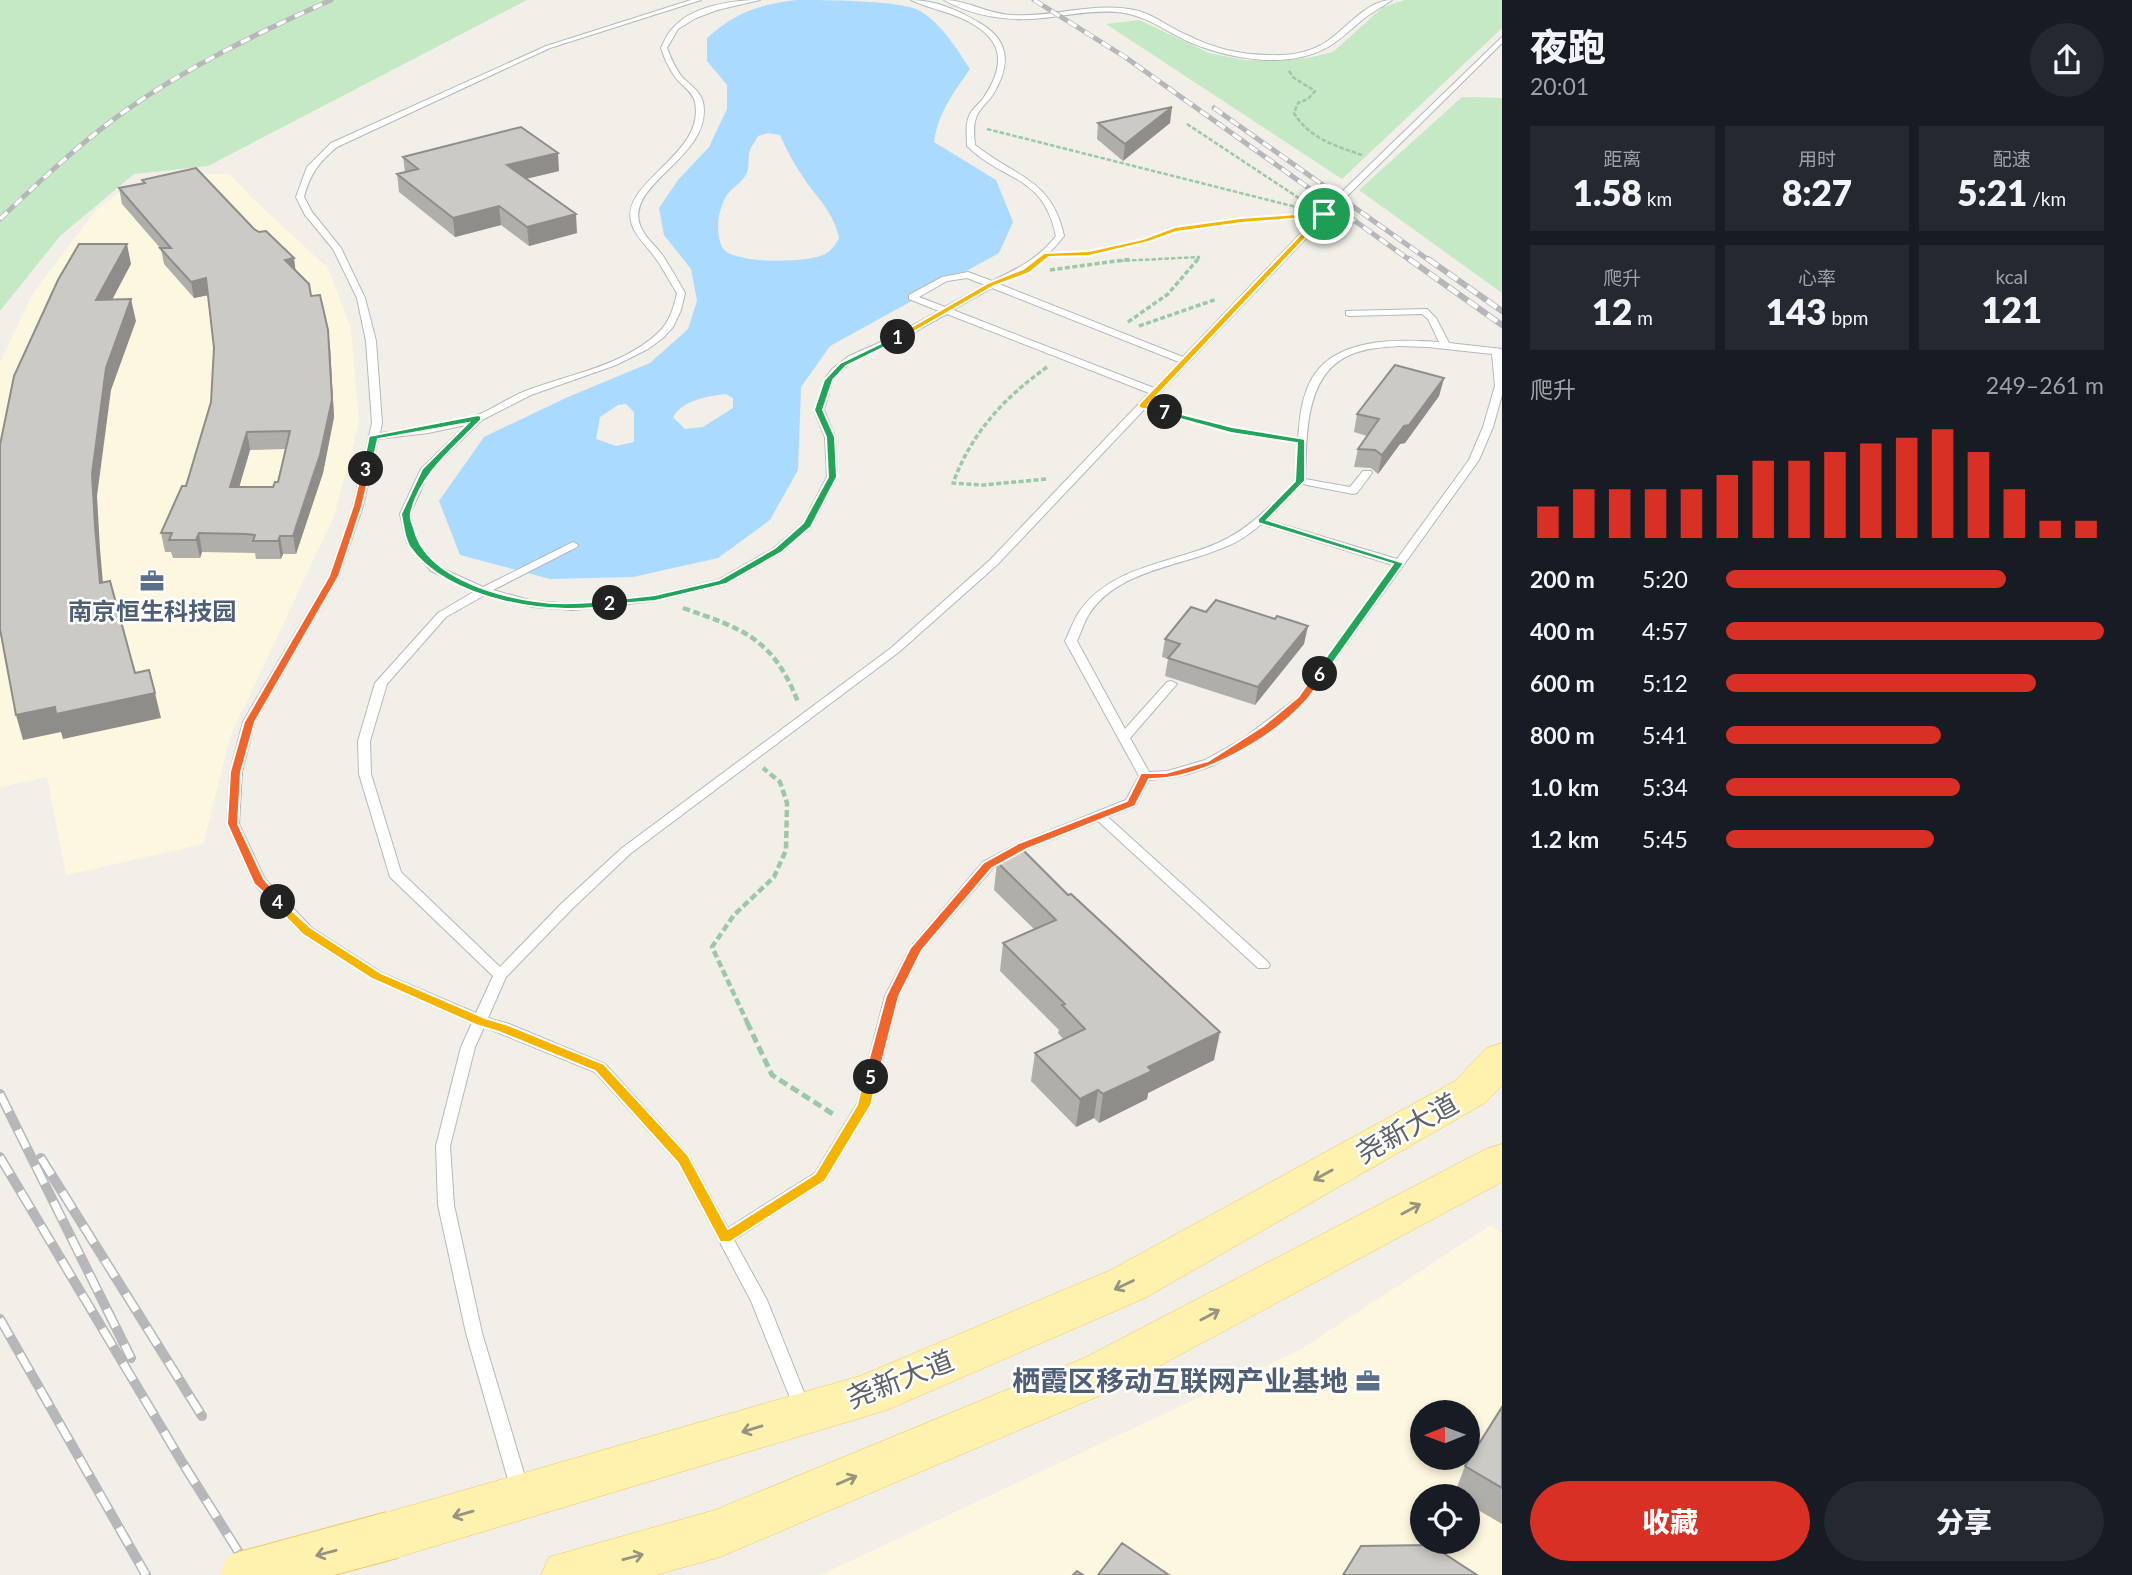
<!DOCTYPE html>
<html lang="zh">
<head>
<meta charset="utf-8">
<style>
  body { margin:0; font-family:Lato,"Noto Sans SC",sans-serif; background:#242831; color:#f1f3f6; height:100vh; display:flex; flex-direction:column; font-size:26px; white-space:nowrap }
  * { box-sizing:border-box; margin:0 }
  p { font-size:23px; color:#9ea1a6 }
  .icon { flex:none; width:38px; height:38px; fill:none; stroke:currentColor; stroke-width:2; stroke-linecap:round; stroke-linejoin:round }
  .map { position:relative; flex:1; overflow:hidden }
  .drawer { display:flex; flex-direction:column; background:#171b24; width:630px }
  .drawer>* { flex:none }
  .needle { width:46px; rotate:269deg }
  .buttons { position:absolute; left:1410px; top:1400px; display:grid; gap:14px }
  .buttons a { display:grid; place-items:center; width:70px; height:70px; border-radius:50%; background:#171b24; box-shadow:0 4px 10px #0003; font-size:35px }
  .pin { position:absolute; display:grid; place-items:center; width:60px; height:60px; color:#fff; margin:-30px; border:4px solid #fff; border-radius:50%; box-shadow:0 2px 7px #0007 }
  .km { position:absolute; width:35px; height:35px; margin:-18px; border-radius:50%; background:#222; color:#fff; font-size:19px; line-height:35px; text-align:center }
  .round { display:grid; place-items:center; flex:none; width:74px; height:74px; border-radius:37px; background:#242831 }
  .headline { display:flex; align-items:center; justify-content:space-between; height:119px; padding:0 28px }
  h1 { font-size:38px; font-weight:800; line-height:52px }
  .figures { display:grid; grid-template-columns:repeat(3,1fr); gap:10px; height:119px; padding:7px 28px }
  .figures div { display:grid; align-content:center; border-radius:0px; background:#242831; text-align:center }
  .figures b { font-size:35px; font-weight:800 }
  .figures small { font-size:19px; font-weight:400 }
  .figures p { font-size:19px }
  .chart { height:196px; padding:14px 28px }
  .chart p { display:flex; justify-content:space-between }
  .chart svg { width:100%; height:126px; margin-top:7px; stroke:#d93025; stroke-width:6 }
  .action { display:flex; gap:14px; margin-top:auto; padding:14px 28px }
  .action a { flex:1; height:80px; border-radius:42px; background:#d93025; color:#fff; font-size:28px; font-weight:800; line-height:80px; text-align:center }
  .action a+a { background:#242831; color:#f1f3f6 }
  ul { padding:0 28px; list-style:none; font-size:23px }
  li { display:grid; grid-template-columns:112px 84px 1fr; align-items:center; height:52px }
  li i { height:18px; border-radius:9px; background:#d93025 }
  main { display:flex; flex:1; min-height:0 }
  .map>svg:first-child { display:block }
  .commercial { fill:#fef7e0; fill-rule:evenodd }
  .green { fill:#c5e8c5 }
  .water { fill:#aadaff; fill-rule:evenodd }
  .lines { fill:none; stroke-linecap:round; stroke-linejoin:round }
  .service-casing { stroke:#b5b8bc; stroke-width:2 }
  .primary-casing { stroke:#f2c960; stroke-width:1 }
  .path-far3 { stroke:#9cc7a9; stroke-width:2.5; stroke-dasharray:4.5 2; stroke-linecap:butt }
  .path-far2 { stroke:#9cc7a9; stroke-width:3.5; stroke-dasharray:5 2.5; stroke-linecap:butt }
  .path-far1 { stroke:#9cc7a9; stroke-width:4.5; stroke-dasharray:7 3.5; stroke-linecap:butt }
  .path { stroke:#9cc7a9; stroke-width:5; stroke-dasharray:9 4.5; stroke-linecap:butt }
  .service { fill:#fff; fill-rule:evenodd }
  .primary { fill:#fff2af; fill-rule:evenodd }
  .rail-far2-casing { stroke:#b6b7b8; stroke-width:5 }
  .rail-far1-casing { stroke:#b6b7b8; stroke-width:6 }
  .rail-casing { stroke:#b6b7b8; stroke-width:10 }
  .rail-far2 { stroke:#fff; stroke-width:3.5; stroke-dasharray:10; stroke-linecap:butt }
  .rail-far1 { stroke:#fff; stroke-width:4.5; stroke-dasharray:12; stroke-linecap:butt }
  .rail { stroke:#fff; stroke-width:7; stroke-dasharray:20; stroke-linecap:butt }
  .primary-bridge-casing { stroke:#f2c960; stroke-width:49; stroke-linecap:butt }
  .primary-bridge { stroke:#fff2af; stroke-width:47 }
  .wall { fill:#afaea9; fill-rule:evenodd }
  .shaded-wall { fill:#8f8d8a }
  .building { fill:#cccac5; stroke:#8f8d8a; stroke-width:2; fill-rule:evenodd }
  .oneway { stroke:#979581 }
  .split-1 { fill:#f5b400; stroke:#fff; stroke-width:2 }
  .split-2 { fill:#22a559; stroke:#fff; stroke-width:2 }
  .split-3 { fill:#22a559; stroke:#fff; stroke-width:2 }
  .split-4 { fill:#f0652b; stroke:#fff; stroke-width:2 }
  .split-5 { fill:#f5b400; stroke:#fff; stroke-width:2 }
  .split-6 { fill:#f0652b; stroke:#fff; stroke-width:2 }
  .split-7 { fill:#22a559; stroke:#fff; stroke-width:2 }
  .split-8 { fill:#f5b400; stroke:#fff; stroke-width:2 }
  .labels { text-anchor:middle; stroke-width:5; stroke-linejoin:round; paint-order:stroke }
  .service-label { font-size:24px; font-weight:bold; fill:#4e5e75; stroke:#fff }
  .near-street-label { font-size:28px; fill:#5f6368; stroke:#fff }
  .near-service-label { font-size:28px; font-weight:bold; fill:#4e5e75; stroke:#fff; text-anchor:end }
</style>
</head>
<body>
<main>
<div class="map">
<svg width="1502" height="1575" viewBox="0 0 1502 1575">
  <rect width="100%" height="100%" fill="#f1efe8"/>
  <path class="commercial" d="M181,174H229L254,200L328,268L351,329L359,422L334,516L230,737L203,844L66,875L47,777L0,787V363L32,295L96,210L127,186Z
    M1491,1225L1502,1234V1575H821L1300,1350ZM1423,1412H1468V1458H1423ZM1423,1496H1468V1542H1423Z"/>
  <path class="green" d="M0,0H527L208,166L134,174L60,236L0,311Z
    M1405,0H1502V28L1342,179L1106,24L1139,20L1209,53L1244,60L1273,61L1308,58L1333,52L1383,7Z
    M1462,97L1502,98V293L1359,190Z"/>
  <path class="water" d="M796,0C820,0 903,0 920,11C941,23 957,49 970,69C954,92 938,113 934,142L996,180L1013,222L999,253L830,346L801,387L798,470L770,520L718,558L633,577L550,579L460,555L439,501L484,437L568,397L650,363L688,329L697,301L691,269L664,235L659,208L678,180L709,147L727,109V85L707,61V38C736,12 758,5 796,0ZM768,133L780,135C787,151 795,166 805,180C819,200 834,213 839,238C836,244 832,250 825,254C809,263 731,265 722,247C715,233 718,208 727,195C732,188 741,183 745,176C751,167 747,158 750,150C752,145 756,140 758,136ZM726,394L733,398V408L703,427L685,429L673,417C683,400 708,396 726,394ZM626,404L634,412V442L616,446L596,439L600,417L618,405Z"/>
  <g class="lines">
    <g class="service-casing">
      <path id="service" d="M691,0H701L550,48L337,147C319,162 310,174 304,197L312,212L341,248L365,298L376,341L382,423L380,433C413,431 449,426 480,414C496,407 511,396 528,390C571,374 625,365 659,332C670,321 674,307 677,293C669,281 663,268 654,256C647,246 636,237 632,225C617,182 706,156 695,102C693,92 681,85 675,77C669,68 664,58 661,48C664,42 667,34 672,29C691,6 732,0 760,0L717,10L696,18L678,29L667,48C671,58 675,68 682,77C689,84 700,91 703,102C714,156 625,183 640,225C644,237 656,246 663,256C671,268 678,281 685,293L681,310L673,327L663,338L648,349L616,365L531,395L482,420L429,472L410,514L417,542L439,567L483,587L573,542L578,545L577,547L493,590L533,601L573,604L655,595L718,580L774,548L803,523L827,477L825,437L814,410L826,377L832,369L849,356L890,338L939,311L909,299V295L942,277L968,272L992,281C1017,269 1038,259 1056,236C1043,174 1005,183 967,146C967,135 965,123 970,114C974,107 980,103 984,97C1002,70 1006,45 976,26C955,12 932,10 911,0C934,0 958,10 978,22C1011,40 1011,66 992,96C987,103 979,109 976,118C973,126 974,136 975,145C1015,177 1052,179 1064,236C1046,260 1026,272 999,284L1183,357L1321,212L1502,37V43L1327,216L998,564L899,652L630,854L572,909L506,977L488,1018L509,1024L605,1064L688,1155L728,1228L815,1173L857,1104L885,996L910,948L983,862L1019,843L1126,800L1139,776L1065,641C1070,632 1073,621 1079,612C1112,565 1172,564 1220,542C1238,534 1253,522 1268,508C1276,501 1288,491 1294,482C1298,475 1297,439 1299,429C1300,413 1303,396 1310,382C1332,337 1397,339 1439,342L1428,319L1422,314L1349,316L1346,315V311L1427,309L1436,318L1449,343L1502,349V395L1493,427L1479,460L1305,702L1252,743L1214,765L1189,774L1168,778L1149,780L1135,806L1108,817L1268,962L1270,965L1268,968H1258L1098,821L1027,849L993,868L922,950L899,996L871,1105L825,1181L734,1240L767,1300L811,1410L809,1415L803,1417L797,1415L751,1301L678,1163L595,1072L484,1027L475,1047L450,1146L454,1205L482,1333L529,1490L526,1495L520,1498L514,1495L511,1490L466,1333L438,1205L436,1146L461,1047L472,1023L372,979L302,934L254,884L227,824L230,772L243,722L329,576L353,506L372,423L366,341L357,298L333,249L305,215L296,197L307,167L331,143L546,46ZM967,278L985,285L945,307L919,297L947,281ZM992,288L1179,362L1154,388L953,310ZM947,314L1149,393L990,560L891,648L622,848L562,903L500,967L401,872L371,774L370,741L387,684L446,617L485,595L533,607L573,610L655,601L726,584L782,552L811,527L837,477L835,437L824,410L833,379L838,373L855,360L905,337ZM1400,346L1428,347L1492,354L1495,386L1483,427L1469,460L1397,559L1267,520L1302,484L1353,494L1357,493L1372,473L1371,471H1363L1350,487L1305,479C1307,435 1304,373 1352,354C1367,348 1384,347 1400,346ZM466,425L421,469L400,514L407,543L431,571L475,591L438,613L375,683L358,741L359,774L390,877L493,976L476,1013L382,973L312,928L265,879L239,824L242,772L255,722L339,576L363,506L378,439L428,433ZM1261,524L1393,565L1297,698L1244,738L1205,760L1168,771L1149,772L1130,738L1177,684L1171,681L1167,682L1125,729L1077,641C1081,633 1083,624 1088,616C1116,570 1179,567 1225,547C1238,542 1250,534 1261,524Z
        M944,0C967,0 988,14 1011,15C1054,18 1097,0 1139,11C1156,16 1170,28 1187,35C1212,48 1241,55 1269,55C1289,56 1309,53 1326,42C1346,29 1367,0 1392,0C1384,6 1374,11 1366,17C1353,27 1342,39 1328,47C1287,70 1230,59 1189,42C1164,30 1144,14 1116,12C1091,10 1066,16 1042,18C1010,22 972,16 944,0Z"/>
    </g>
    <g class="primary-casing">
      <path id="primary" d="M1502,1043V1086L1485,1103L1145,1298L887,1410L392,1559L373,1552L366,1535L373,1518L392,1511L860,1376L1111,1270L1455,1081L1487,1048Z
        M1502,1144V1182L1118,1388L720,1557L656,1575H541L549,1557L715,1510L1084,1358L1486,1149Z"/>
    </g>
    <path class="path-far3" d="M1289,71L1294,78L1315,91L1308,99L1298,103L1294,113C1309,138 1335,146 1362,155
      M1187,124L1311,206
      M987,129L1308,210
      M1065,255L1107,249L1204,224L1297,216
      M1119,261L1199,257L1197,261"/>
    <path class="path-far2" d="M1050,270L1132,259
      M1128,322L1168,294L1198,259
      M1139,326L1217,299
      M1047,367C1004,398 972,432 953,483L983,485L1047,479
      M1159,411L1231,430L1287,439"/>
    <path class="path-far1" d="M683,608C743,629 773,638 798,702
      M748,1024L712,947L734,915L774,877L786,850L787,803L780,782L763,768"/>
    <path class="path" d="M747,1022L772,1075L836,1116"/>
    <use href="#service" class="service"/>
    <use href="#primary" class="primary"/>
    <g class="rail-far2-casing">
      <path id="rail-far2" d="M1034,0L1125,57L1411,261
        M1214,108L1430,261
        M0,219C40,181 80,143 125,111C189,66 260,32 331,0"/>
    </g>
    <g class="rail-far1-casing">
      <path id="rail-far1" d="M1409,259L1502,325
        M1428,259L1502,311"/>
    </g>
    <g class="rail-casing">
      <path id="rail" d="M0,1094L131,1358
        M0,1157L182,1462L253,1575
        M41,1158L202,1416
        M0,1319L146,1575"/>
    </g>
    <use href="#rail-far2" class="rail-far2"/>
    <use href="#rail-far1" class="rail-far1"/>
    <use href="#rail" class="rail"/>
    <g class="primary-bridge-casing">
      <path id="primary-bridge" d="M244,1575L392,1535"/>
    </g>
    <use href="#primary-bridge" class="primary-bridge"/>
  </g>
  <path class="wall" d="M1098,123H1170L1123,161L1097,139Z
    M403,157L559,171L526,179L577,233L529,246L501,225L455,237L399,192L397,174L405,172Z
    M142,180L254,229L296,271L311,296L330,347L334,417L323,473L296,554H283L281,559H256L255,553L202,552L200,558H173L171,552H165L161,533L186,486L211,402L214,348L208,295L194,298L164,264L161,249L122,204L119,188L143,183ZM286,449L278,482L273,487H239L250,450Z
    M1444,378L1439,396L1405,443L1400,444L1378,474L1371,468L1354,467L1358,449L1367,436L1354,432L1357,414Z
    M1165,639L1304,644L1255,705L1165,676L1168,659L1162,657Z
    M997,862L1214,1060L1148,1093L1147,1099L1099,1123L1094,1118L1076,1127L1031,1081L1035,1053L1063,1039L1058,1033L1059,1030L1000,971L1003,943L1034,929L994,890Z
    M1502,1407V1524L1468,1504V1496H1456L1454,1495L1465,1466Z"/>
  <path class="shaded-wall" d="M1172,107L1170,123L1123,161L1125,144Z
    M558,153L559,171L508,183L507,165Z
    M499,206L501,225L455,237L453,218Z
    M576,214L577,233L529,246L527,227Z
    M127,244L131,264L101,321L96,300Z
    M294,258L296,274L285,260Z
    M206,278L209,295L194,298L191,282Z
    M131,299L136,321L111,390L97,496L100,549L105,607L100,583L95,526L92,474L106,368Z
    M328,330L330,347L334,417L323,473L296,554L293,536Z
    M1444,378L1439,396L1405,443L1400,444L1378,474L1382,455Z
    M247,432L250,450L234,505L230,487Z
    M199,533L202,552L200,558L196,540Z
    M280,536L283,554L281,559L278,541Z
    M1308,626L1304,644L1255,705L1258,687Z
    M155,693L161,718L63,739L61,732L23,740L16,715L55,707Z
    M1220,1032L1214,1060L1148,1093L1147,1099L1099,1123L1103,1094L1148,1067Z
    M1098,1090L1094,1118L1076,1127L1080,1099Z"/>
  <path class="building" d="M1172,107L1125,144L1098,123Z
    M521,127L558,153L507,165L576,214L527,227L499,206L453,218L397,174L418,169L403,157Z
    M196,168L254,229L259,232L266,231L294,258L285,260L309,284L311,296L320,295L328,330L332,400L320,455L293,536H280L278,541H253L255,535L246,534L199,533L196,540H169L172,533H161L182,486H186L211,402L214,348L206,278L191,282L160,248H171L119,188L145,183L142,180ZM290,431L278,482H275L273,487H230L247,432Z
    M79,244H127L96,300L131,299L106,368L92,474L95,526L100,583L110,581L135,673L149,670L155,693L56,714L55,707L16,715L0,629V445L14,376L58,280Z
    M1395,365L1444,378L1409,425L1404,426L1382,455L1375,450L1358,449L1379,419L1357,414Z
    M1216,600L1275,619L1277,616L1308,626L1258,687L1168,658L1180,644L1165,639L1191,607L1206,612Z
    M1021,848L1068,895L1071,894L1220,1032L1148,1067L1152,1071L1103,1094L1098,1090L1080,1099L1035,1053L1085,1029L1062,1005L1065,1004L1003,943L1056,920L997,862Z
    M1502,1407V1488L1465,1466Z
    M1122,1543L1169,1575H1098Z
    M1431,1545L1477,1575H1343L1361,1546Z
    M1077,1571L1083,1575H1073Z"/>
  <defs><path id="oneway-shaft" d="M-6 0H5M1.5-3L5.5 0L1.5 3" fill="none" stroke-width="1.6" stroke-linecap="round" stroke-linejoin="round" transform="scale(1.75)"/></defs>
  <g class="oneway">
    <use href="#oneway-shaft" transform="translate(1323 1175) rotate(151)"/>
    <use href="#oneway-shaft" transform="translate(1411 1209) rotate(-28)"/>
    <use href="#oneway-shaft" transform="translate(1124 1285) rotate(155)"/>
    <use href="#oneway-shaft" transform="translate(1210 1315) rotate(-28)"/>
    <use href="#oneway-shaft" transform="translate(752 1429) rotate(163)"/>
    <use href="#oneway-shaft" transform="translate(847 1480) rotate(-23)"/>
    <use href="#oneway-shaft" transform="translate(463 1514) rotate(164)"/>
    <use href="#oneway-shaft" transform="translate(326 1553) rotate(165)"/>
    <use href="#oneway-shaft" transform="translate(633 1557) rotate(-15)"/>
  </g>
  <path class="split-1" d="M1324,212L1327,216L1241,223L1176,232L1148,242L1089,256L1049,257L1029,273L994,286L901,339L894,337L988,283L1023,269L1044,253L1089,251L1143,239L1175,227L1241,218Z"/>
  <path class="split-2" d="M898,335L901,339L846,366L833,380L823,410L835,437L837,477L811,527L782,552L726,584L655,601L606,605V601L610,600L655,595L719,580L775,548L803,523L828,477L826,437L814,410L824,380L840,363Z"/>
  <path class="split-3" d="M478,415L481,416V420C455,447 420,474 411,513C410,517 412,523 414,528C425,575 492,595 535,601C560,605 584,603 610,600L613,601V605C553,618 445,600 409,546C404,537 403,524 401,514L422,469L468,423L378,439L371,469L366,472L362,469L369,436Z"/>
  <path class="split-4" d="M366,466L371,469L362,506L339,576L255,722L241,772L238,824L264,879L284,902L278,906L254,884L227,824L230,772L244,722L329,576L353,506L362,469Z"/>
  <path class="split-5" d="M278,898L311,928L381,973L485,1018L508,1025L604,1064L688,1155L728,1229L815,1174L857,1105L864,1077L871,1072L878,1077L871,1105L825,1181L730,1242H720L678,1163L595,1071L499,1032L476,1025L372,979L302,934L274,905L272,902Z"/>
  <path class="split-6" d="M1320,671L1325,674C1319,683 1313,693 1306,701C1272,739 1200,780 1149,779L1135,806L1027,849L992,868L922,950L899,996L878,1077L876,1081H866L864,1077L886,996L910,948L983,863L1019,843L1127,801L1141,773H1166L1208,761L1263,726L1298,697L1316,672Z"/>
  <path class="split-7" d="M1165,410L1232,427L1305,439V481L1267,520L1404,563L1323,677L1314,674L1393,564L1258,523V519L1295,481L1297,443L1231,433L1162,414L1161,412Z"/>
  <path class="split-8" d="M1321,213L1328,214L1148,405L1168,410V414L1139,408V404Z"/>
  <defs>
    <g id="office-bare" transform="scale(1.89)"><path d="M-6-3h4V-5.5h4V-3h4V5H-6ZM-1-4.5V-3h2v-1.5ZM-6 0V1H6V0Z" fill="#5c6f8a" stroke="#fff" stroke-width="2.5" paint-order="stroke"/></g>
  </defs>
  <g fill-rule="evenodd">
    <use href="#office-bare" x="152" y="581"/>
    <use href="#office-bare" x="1368" y="1381"/>
  </g>
  <g class="labels">
    <g class="service-label">
      <text x="152" y="620">南京恒生科技园</text>
    </g>
    <g class="near-street-label">
      <text transform="translate(1407 1128) rotate(-29)" y="10">尧新大道</text>
      <text transform="translate(900 1379) rotate(-21)" y="10">尧新大道</text>
    </g>
    <g class="near-service-label">
      <text x="1348" y="1391">栖霞区移动互联网产业基地</text>
    </g>
  </g>
</svg>
<div class="buttons">
<a><svg class="needle" viewBox="-14 -14 28 28"><path d="M0-13l5 13h-10z" fill="#e53935"/><path d="M0 13l5-13h-10z" fill="#9ea1a6"/></svg></a>
<a><svg class="icon" aria-label="locate" viewBox="0 0 24 24"><circle cx="12" cy="12" r="6"/><path d="M12 2v4M12 18v4M2 12h4M18 12h4"/></svg></a>
</div>
<div class="pin" style="left:1324px;top:214px;background:#1e9e55"><svg class="icon" aria-label="arrive" viewBox="0 0 24 24"><path d="M6 21V4h12l-3 4 3 4H6"/></svg></div>
<b class="km" style="left:898px;top:337px">1</b>
<b class="km" style="left:610px;top:603px">2</b>
<b class="km" style="left:366px;top:469px">3</b>
<b class="km" style="left:278px;top:902px">4</b>
<b class="km" style="left:871px;top:1077px">5</b>
<b class="km" style="left:1320px;top:674px">6</b>
<b class="km" style="left:1165px;top:412px">7</b>
</div>
<section class="drawer">
<div class="headline"><div><h1>夜跑</h1><p>20:01</p></div><a class="round"><svg class="icon" aria-label="share" viewBox="0 0 24 24"><path d="M12 15V3M7 8l5-5 5 5M5 13v7h14v-7"/></svg></a></div>
<div class="figures">
<div><p>距离</p><b>1.58<small> km</small></b></div>
<div><p>用时</p><b>8:27</b></div>
<div><p>配速</p><b>5:21<small> /km</small></b></div>
</div>
<div class="figures">
<div><p>爬升</p><b>12<small> m</small></b></div>
<div><p>心率</p><b>143<small> bpm</small></b></div>
<div><p>kcal</p><b>121</b></div>
</div>
<div class="chart"><p><span>爬升</span>249–261 m</p>
<svg viewBox="0 0 160 44" preserveAspectRatio="none"><path d="M5 44V33M15 44V27M25 44V27M35 44V27M45 44V27M55 44V22M65 44V17M75 44V17M85 44V14M95 44V11M105 44V9M115 44V6M125 44V14M135 44V27M145 44V38M155 44V38"/></svg>
</div>
<ul>
<li><b>200 m</b>5:20<i style="width:74%"></i></li>
<li><b>400 m</b>4:57<i style="width:100%"></i></li>
<li><b>600 m</b>5:12<i style="width:82%"></i></li>
<li><b>800 m</b>5:41<i style="width:57%"></i></li>
<li><b>1.0 km</b>5:34<i style="width:62%"></i></li>
<li><b>1.2 km</b>5:45<i style="width:55%"></i></li>
</ul>
<div class="action"><a>收藏</a><a>分享</a></div>
</section>
</main>
</body>
</html>
